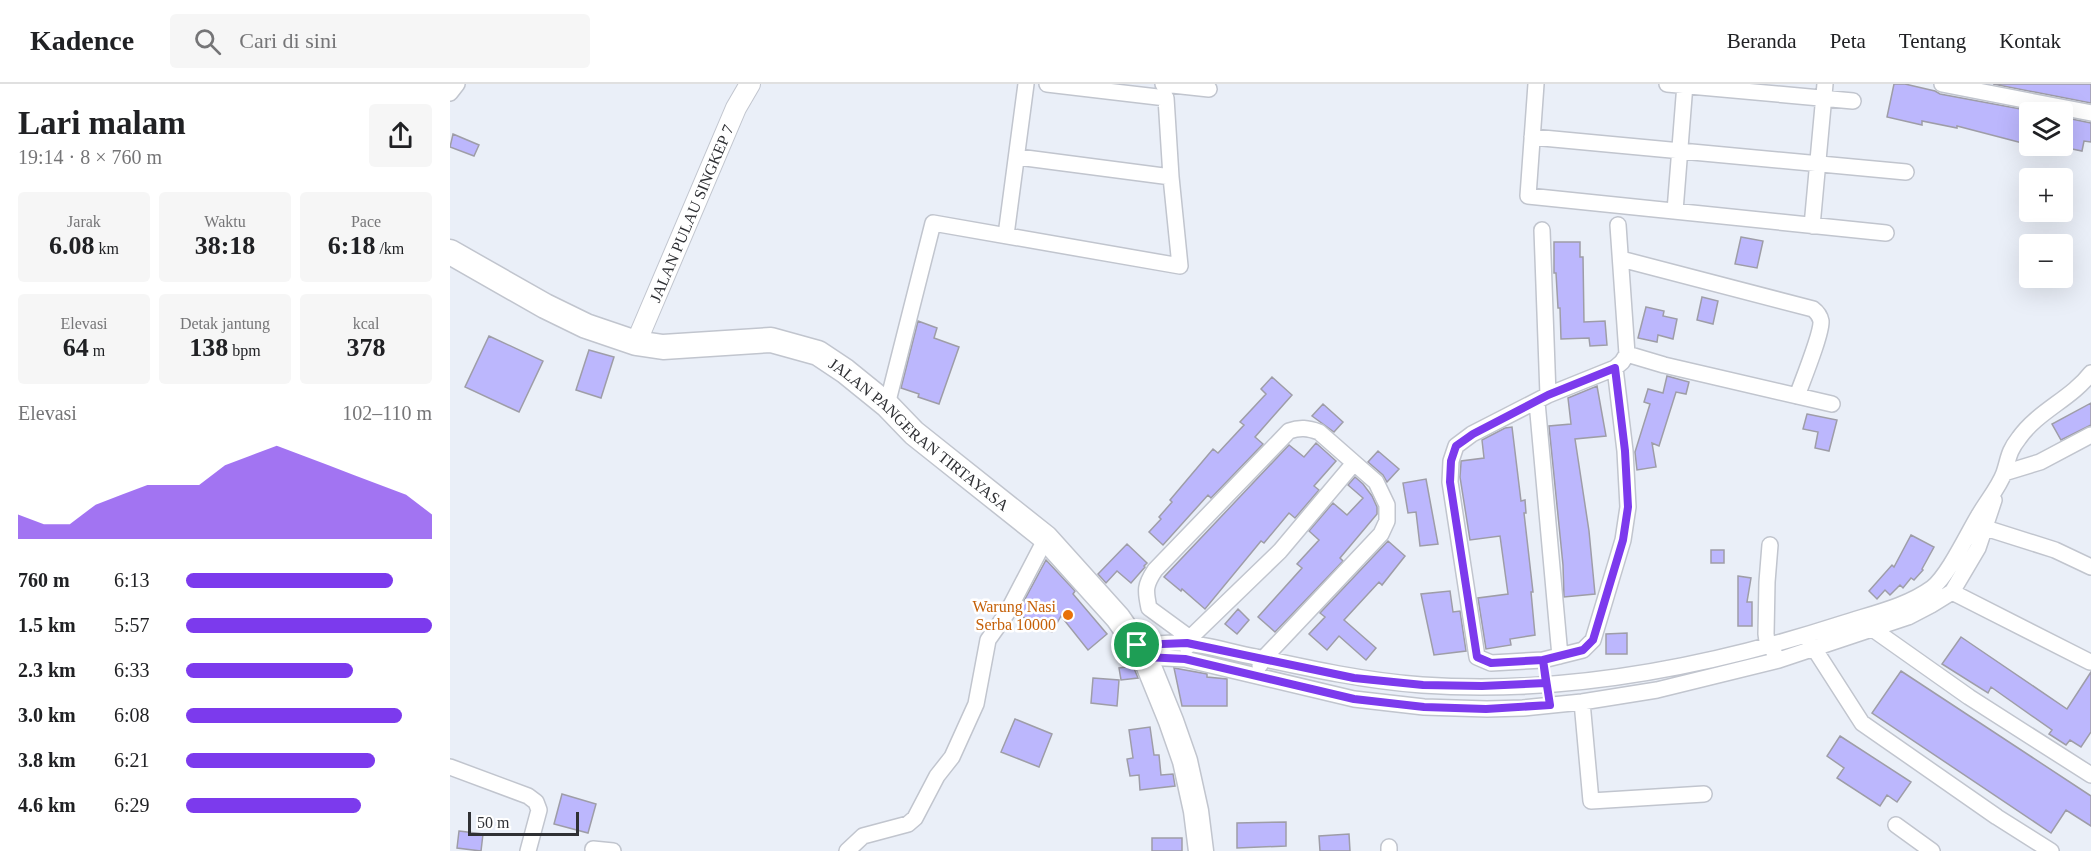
<!DOCTYPE html>
<html lang="id">
<head>
<meta charset="utf-8">
<style>
  body { margin:0; font-family:Georgia,serif; background:#f6f6f6; color:#202124; height:100vh; display:flex; flex-direction:column; font-size:22px; white-space:nowrap }
  * { box-sizing:border-box; margin:0 }
  p { font-size:20px; color:#757577 }
  .icon { flex:none; width:33px; height:33px; fill:none; stroke:currentColor; stroke-width:2; stroke-linecap:round; stroke-linejoin:round }
  .map { position:relative; flex:1; overflow:hidden }
  .panel { display:flex; flex-direction:column; background:#fff; width:450px }
  .panel>* { flex:none }
  .fabs { position:absolute; left:1569px; top:18px; display:grid; gap:12px }
  .fabs a { display:grid; place-items:center; width:54px; height:54px; border-radius:6px; background:#fff; box-shadow:0 6px 24px #0002; font-size:30px }
  .scale { position:absolute; left:18px; bottom:15px; width:111px; box-sizing:border-box; padding-left:6px; border:3px solid #2f3034; border-top:0; font-size:16px; line-height:21px; white-space:nowrap; color:#2f3034; -webkit-text-stroke:4px #fff; paint-order:stroke }
  .pin { position:absolute; display:grid; place-items:center; width:51px; height:51px; color:#fff; margin:-26px; border:3px solid #fff; border-radius:50%; box-shadow:0 2px 6px #0007 }
  .round { display:grid; place-items:center; flex:none; width:63px; height:63px; border-radius:6px; background:#f6f6f6 }
  .summary { display:flex; align-items:center; justify-content:space-between; height:102px; padding:0 18px }
  h1 { font-size:33px; font-weight:600; line-height:45px }
  .metrics { display:grid; grid-template-columns:repeat(3,1fr); gap:9px; height:102px; padding:6px 18px }
  .metrics div { display:grid; align-content:center; border-radius:6px; background:#f6f6f6; text-align:center }
  .metrics b { font-size:26px; font-weight:600 }
  .metrics small { font-size:16px; font-weight:400 }
  .metrics p { font-size:16px }
  .chart { height:168px; padding:12px 18px }
  .chart p { display:flex; justify-content:space-between }
  .chart svg { width:100%; height:108px; margin-top:6px; fill:#7c3aed; opacity:.7 }
  ul { padding:0 18px; list-style:none; font-size:20px }
  li { display:grid; grid-template-columns:96px 72px 1fr; align-items:center; height:45px }
  li i { height:15px; border-radius:8px; background:#7c3aed }
  header { display:flex; align-items:center; gap:36px; box-sizing:border-box; height:84px; padding:0 30px; background:#fff; border-bottom:2px solid #e0e0e0 }
  header strong { font-size:28px }
  nav { display:flex; gap:33px; margin-inline-start:auto; font-size:21px }
  .search { width:420px; height:54px; background:#f6f6f6; display:flex; align-items:center; gap:15px; box-sizing:border-box; padding:0 21px; border-radius:6px; color:#757577; font-size:22px }
  main { display:flex; flex:1; min-height:0 }
  .map>svg:first-child { display:block }
  .building { fill:#bcb7fd; stroke:#9e9da7; stroke-width:1.5 }
  .lines { fill:none; stroke-linecap:round; stroke-linejoin:round }
  .minor-casing { stroke:#c1c5ce; stroke-width:18 }
  .tertiary-casing { stroke:#c1c5ce; stroke-width:22 }
  .primary-casing { stroke:#c1c5ce; stroke-width:27 }
  .minor { stroke:#fff; stroke-width:15 }
  .tertiary { stroke:#fff; stroke-width:20 }
  .primary { stroke:#fff; stroke-width:24 }
  .route-casing { stroke:#fff; stroke-width:12 }
  .route { stroke:#7c3aed; stroke-width:8 }
  .food-dot { fill:#e8710a; stroke:#fff; stroke-width:2 }
  .labels { text-anchor:middle; stroke-width:5; stroke-linejoin:round; paint-order:stroke }
  .street-label { font-size:16px; fill:#2f3034; stroke:#fff }
  .food-label { font-size:16px; fill:#c56008; stroke:#fff; text-anchor:end }
</style>
</head>
<body>
<header>
<strong>Kadence</strong>
<div class="search"><svg class="icon" aria-label="search" viewBox="0 0 24 24"><circle cx="10" cy="10" r="6"/><path d="M15 15l6 6"/></svg>Cari di sini</div>
<nav><a>Beranda</a><a>Peta</a><a>Tentang</a><a>Kontak</a></nav>
</header>
<main>
<section class="panel">
<div class="summary"><div><h1>Lari malam</h1><p>19:14 · 8 × 760 m</p></div><a class="round"><svg class="icon" aria-label="share" viewBox="0 0 24 24"><path d="M12 15V3M7 8l5-5 5 5M5 13v7h14v-7"/></svg></a></div>
<div class="metrics">
<div><p>Jarak</p><b>6.08<small> km</small></b></div>
<div><p>Waktu</p><b>38:18</b></div>
<div><p>Pace</p><b>6:18<small> /km</small></b></div>
</div>
<div class="metrics">
<div><p>Elevasi</p><b>64<small> m</small></b></div>
<div><p>Detak jantung</p><b>138<small> bpm</small></b></div>
<div><p>kcal</p><b>378</b></div>
</div>
<div class="chart"><p><span>Elevasi</span>102–110 m</p>
<svg viewBox="0 0 160 44" preserveAspectRatio="none"><path d="M0 44V34L10 38L20 38L30 30L40 26L50 22L60 22L70 22L80 14L90 10L100 6L110 10L120 14L130 18L140 22L150 26L160 34V44z"/></svg>
</div>
<ul>
<li><b>760 m</b>6:13<i style="width:84%"></i></li>
<li><b>1.5 km</b>5:57<i style="width:100%"></i></li>
<li><b>2.3 km</b>6:33<i style="width:68%"></i></li>
<li><b>3.0 km</b>6:08<i style="width:88%"></i></li>
<li><b>3.8 km</b>6:21<i style="width:77%"></i></li>
<li><b>4.6 km</b>6:29<i style="width:71%"></i></li>
</ul>
</section>
<div class="map">
<svg width="1641" height="767" viewBox="0 0 1641 767">
  <rect width="100%" height="100%" fill="#eaeff8"/>
  <path class="building" d="M1444,0H1455L1485,7L1490,10L1587,28H1580V61L1507,42V44L1472,37V41L1437,33Z
    M1543,0H1641V19Z
    M1612,33L1641,39V58L1634,57L1632,67L1612,63Z
    M3,50L29,61L24,72L0,63Z
    M1291,153L1313,157L1307,184L1285,180Z
    M1104,158H1130V173H1133L1134,238L1155,237L1157,261L1140,262L1139,254L1111,255L1110,224H1108L1106,189H1104Z
    M1252,213L1268,217L1263,240L1247,236Z
    M1196,223L1214,227L1213,232L1227,235L1223,255L1208,251L1207,258L1188,254Z
    M468,237L487,244L484,254L509,263L489,320L468,313L469,310L451,304Z
    M39,252L93,277L69,328L15,303Z
    M139,266L164,273L151,314L126,306Z
    M1217,292L1239,298L1236,310L1226,308L1209,362L1202,359L1206,383L1187,386L1185,368L1200,320L1194,318L1198,305L1213,309Z
    M822,293L842,311L805,353L813,360L761,414L758,411L713,461L699,448L711,435L709,433L722,418L720,416L763,365L768,369L794,341L790,338L816,310L811,305Z
    M1147,302L1156,352L1125,355L1139,447L1145,510L1114,513L1113,481L1099,342L1121,340L1118,314Z
    M1641,319V341L1611,356L1602,340Z
    M873,320L893,338L884,348L862,332Z
    M1357,330L1387,336L1379,367L1365,364L1368,348L1353,345Z
    M1062,343L1071,417L1075,416L1076,429H1074L1083,508H1081L1085,551L1060,555L1061,561L1036,565L1028,514L1058,510L1050,452L1020,456L1010,393L1011,379V377L1034,374L1032,356L1055,344Z
    M866,359L886,377L864,402L869,406L845,434L839,429L814,459L811,457L755,525L732,505L731,507L714,493L839,361L854,373Z
    M928,367L949,385L937,398L933,391L918,378Z
    M905,393L913,400L922,412L927,423V430L890,474L893,477L825,548L808,533L852,484L847,480L869,456L859,447L883,419L897,431L913,414L898,401Z
    M976,395L988,460L970,462L966,428L958,429L953,399Z
    M1461,451L1484,463L1472,485L1473,486L1464,496L1461,494L1453,504L1450,501L1440,511L1435,506L1427,515L1419,507L1442,481L1444,483Z
    M938,457L955,472L932,501L929,498L894,536L926,564L916,576L889,552L877,566L859,550L875,533L870,529Z
    M677,460L697,479L694,482L695,483L681,499L667,487L656,499L648,490Z
    M1261,466H1274V479H1261Z
    M596,476L625,507L623,510L657,550L638,566L611,532L602,548L567,530Z
    M1288,492L1301,494L1297,518H1302V542H1288Z
    M1000,507L1003,528L1010,527L1016,567L984,571L971,510Z
    M788,525L799,536L787,550L775,540Z
    M1177,549V570H1156V550Z
    M1511,553L1617,625L1641,588V648L1631,663L1620,656L1616,661L1599,650L1602,646L1541,603L1538,609L1492,580Z
    M683,582L688,594L671,596L669,584Z
    M724,584L757,590V593L777,595V622H732Z
    M1451,587L1641,712V742L1616,726L1601,749L1422,629Z
    M643,594L669,596L667,622L641,619Z
    M565,635L602,650L589,683L551,668Z
    M700,643L704,671H709L711,691L723,690L725,702L690,706L689,691L680,692L677,675L683,674L679,646Z
    M1390,652L1461,698L1447,718L1437,711L1430,722L1387,694L1394,684L1377,672Z
    M112,710L146,720L138,749L104,740Z
    M836,738V762L787,764V739Z
    M9,747L33,750L31,767L7,764Z
    M899,750L900,767H870L869,752Z
    M702,754H732V767H702Z"/>
  <g class="lines">
    <g class="minor-casing">
      <path id="minor" d="M713,0L759,5
        M1086,0L1078,112L1436,149
        M1217,0L1403,17
        M1492,0L1641,29
        M0,9L7,0
        M1082,53L1456,88
        M568,73L721,93
        M1225,127L1235,0
        M1168,141L1177,270
        M1362,142L1375,0
        M1092,146L1098,311
        M556,151L576,0
        M1171,175L1363,225C1367,228 1370,232 1371,237C1372,249 1352,298 1347,312
        M1165,284L1175,367L1178,423L1173,456L1143,556L1133,566L1093,576L1041,579L1027,573L1000,398L1001,377L1006,362L1022,350L1098,311L1165,284L1172,278L1177,270L1214,281L1382,320
        M1087,318L1110,572
        M437,321L483,139L730,182L721,93L716,14L597,0
        M1554,389L1590,378L1641,351
        M1526,441L1605,466L1641,483
        M1320,461L1317,498L1316,550L1317,557L1324,568
        M1502,508L1640,578
        M1417,541L1519,613L1641,691
        M740,554L699,524C695,506 695,501 705,486L839,347C850,343 858,344 869,348L926,398L937,421V437L931,450L813,575L810,581
        M1360,558L1412,639L1547,733L1601,767
        M687,562C703,561 720,558 736,559C759,561 783,569 806,573C861,585 916,597 972,601C1113,611 1258,583 1391,540C1421,530 1456,523 1482,504C1498,492 1518,449 1529,431C1537,417 1549,403 1554,389C1559,374 1558,368 1569,354C1588,327 1621,315 1641,289
        M737,563L740,554L830,467L904,379
        M695,573L735,575L904,615L974,623L1037,625L1073,624L1132,618L1207,606L1329,576L1458,533L1481,521L1502,508L1528,464L1544,416
        M1132,618L1141,717L1254,710
        M0,683L78,712L86,718L89,726L78,767
        M1446,741L1482,767
        M939,763V767
        M143,765L163,767
        M397,767L413,752L458,740L465,734L487,692L502,673L526,620L538,556L557,529L596,454"/>
    </g>
    <g class="tertiary-casing">
      <g id="tertiary">
        <path id="s1" d="M186,259L286,24L300,0"/>
      </g>
    </g>
    <g class="primary-casing">
      <g id="primary">
        <path id="s2" d="M0,168L95,222L136,242L186,259L213,263L321,256L368,269L395,287L437,321L464,349L596,454L668,534L695,573L721,637L735,677L746,727L751,767"/>
      </g>
    </g>
    <use href="#minor" class="minor"/>
    <use href="#tertiary" class="tertiary"/>
    <use href="#primary" class="primary"/>
  </g>
  <g class="lines">
    <g class="route-casing">
      <path id="route" d="M687,561L737,559L904,594L973,601L1032,602L1096,599L1093,576L1133,566L1143,556L1173,456L1178,423L1175,367L1165,284L1098,311L1023,350L1006,362L1001,377L1000,398L1027,573L1041,579L1093,576L1100,621L1036,625L974,623L904,615L735,575L695,573L687,561"/>
    </g>
    <use href="#route" class="route"/>
  </g>
  <circle class="food-dot" cx="618" cy="531" r="6"/>
  <g class="labels">
    <g class="street-label">
      <text dy="6" stroke="none"><textPath href="#s1" startOffset="141">JALAN PULAU SINGKEP 7</textPath></text>
      <text dy="6" stroke="none"><textPath href="#s2" startOffset="522">JALAN PANGERAN TIRTAYASA</textPath></text>
    </g>
    <g class="food-label">
      <text x="606" y="528">Warung Nasi<tspan x="606" dy="18">Serba 10000</tspan></text>
    </g>
  </g>
</svg>
<div class="fabs">
<a><svg class="icon" aria-label="layers" viewBox="0 0 24 24"><path d="M12 4l9 5-9 5-9-5zM3 14l9 5 9-5"/></svg></a>
<a>+</a>
<a>−</a>
</div>
<div class="scale">50 m</div>
<div class="pin" style="left:687px;top:561px;background:#1e9e55"><svg class="icon" aria-label="arrive" viewBox="0 0 24 24"><path d="M6 21V4h12l-3 4 3 4H6"/></svg></div>
</div>
</main>
</body>
</html>
